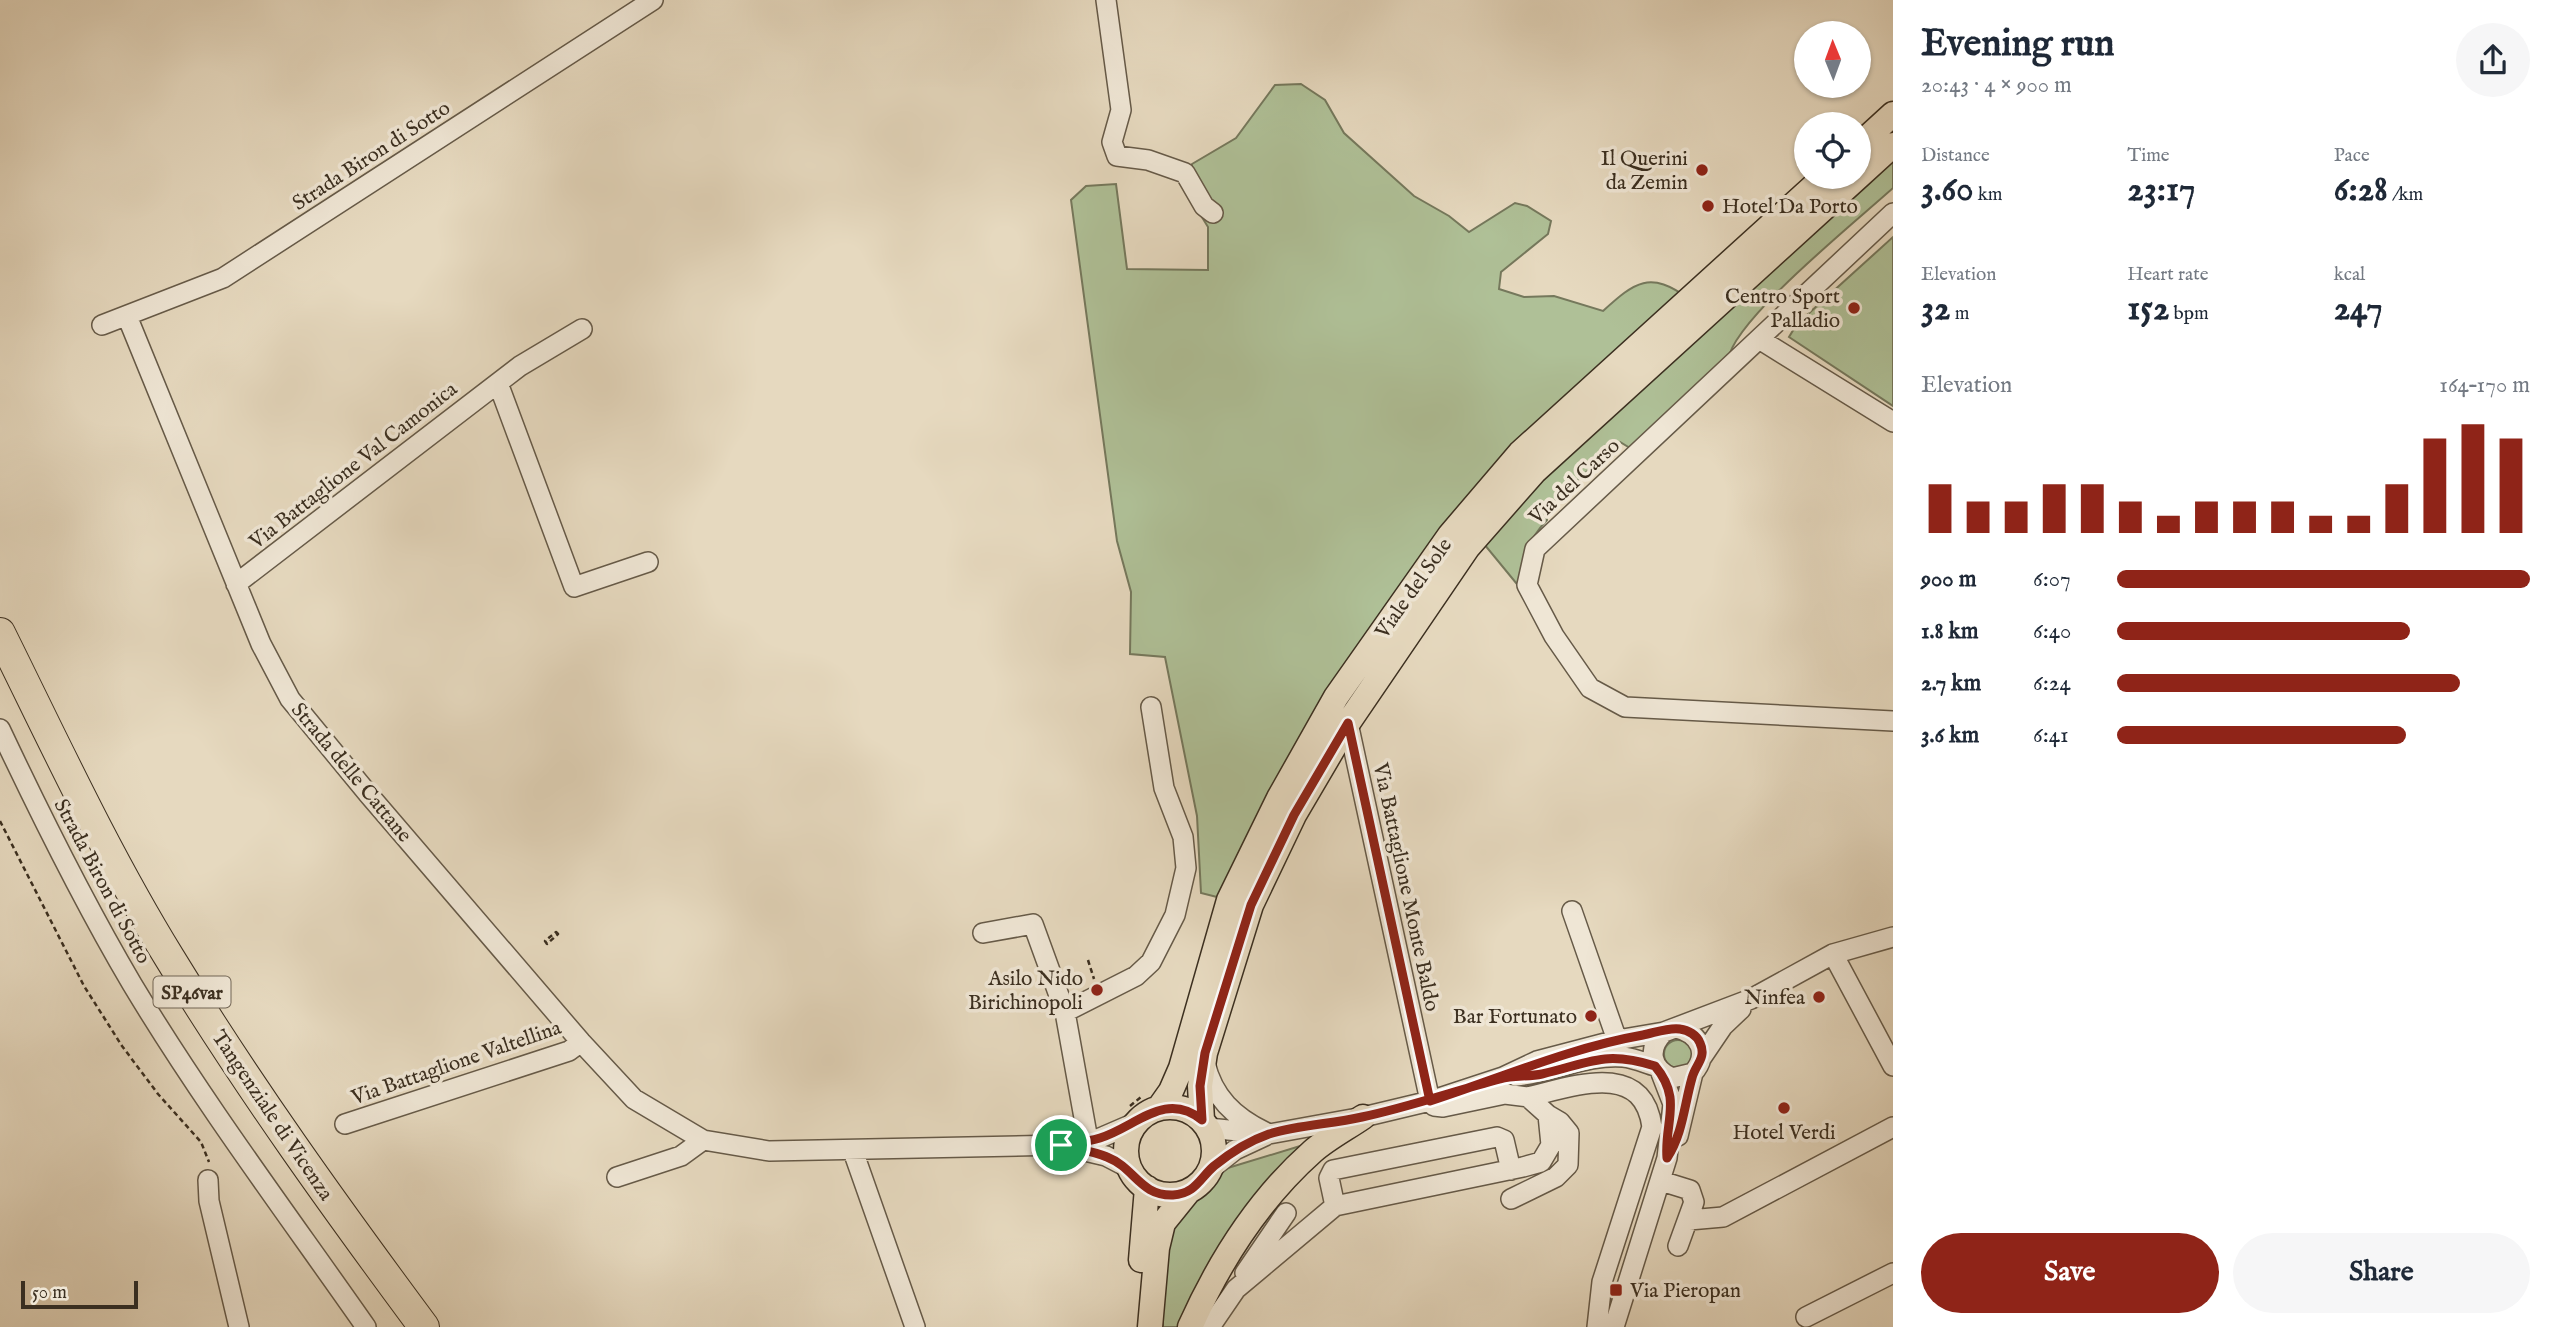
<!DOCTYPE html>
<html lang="en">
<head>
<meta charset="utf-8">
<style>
  body { margin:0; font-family:"IM FELL English",serif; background:#f6f6f7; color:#1f2937; height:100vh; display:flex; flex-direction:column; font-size:26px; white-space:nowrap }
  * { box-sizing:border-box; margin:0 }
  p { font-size:23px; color:#747a83 }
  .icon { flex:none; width:38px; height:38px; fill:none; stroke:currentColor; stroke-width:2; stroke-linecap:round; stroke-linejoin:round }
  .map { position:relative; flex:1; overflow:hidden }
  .drawer { display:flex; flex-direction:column; background:#fff; width:665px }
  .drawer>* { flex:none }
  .needle { width:46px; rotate:359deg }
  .controls { position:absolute; left:1794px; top:21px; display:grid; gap:14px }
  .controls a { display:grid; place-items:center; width:77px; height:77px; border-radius:50%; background:#fff; box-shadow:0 2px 5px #0004; font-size:35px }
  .scale { position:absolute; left:21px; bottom:18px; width:117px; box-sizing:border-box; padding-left:7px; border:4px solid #3b2f20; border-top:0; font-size:19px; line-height:24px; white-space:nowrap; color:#3b2f20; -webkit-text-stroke:5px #efe6d5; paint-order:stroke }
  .pin { position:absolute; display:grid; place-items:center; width:60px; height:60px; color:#fff; margin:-30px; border:4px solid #fff; border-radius:50%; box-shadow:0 2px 7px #0007 }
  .round { display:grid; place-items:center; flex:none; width:74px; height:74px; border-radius:37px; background:#f6f6f7 }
  .summary { display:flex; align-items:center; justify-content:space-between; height:119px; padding:0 28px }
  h1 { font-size:38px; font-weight:700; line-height:52px }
  .stats { display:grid; grid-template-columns:repeat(3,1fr); gap:10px; height:119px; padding:7px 28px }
  .stats div { display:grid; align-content:center }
  .stats b { font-size:35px; font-weight:700 }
  .stats small { font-size:19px; font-weight:400 }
  .stats p { font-size:19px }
  .chart { height:196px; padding:14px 28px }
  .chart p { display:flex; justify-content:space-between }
  .chart svg { width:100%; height:126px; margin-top:7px; stroke:#8f2418; stroke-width:6 }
  .button { display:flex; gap:14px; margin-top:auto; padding:14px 28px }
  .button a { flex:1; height:80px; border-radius:42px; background:#8f2418; color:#fff; font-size:28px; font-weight:700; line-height:80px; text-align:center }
  .button a+a { background:#f6f6f7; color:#1f2937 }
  ul { padding:0 28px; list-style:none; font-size:23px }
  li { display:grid; grid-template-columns:112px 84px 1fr; align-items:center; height:52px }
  li i { height:18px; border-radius:9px; background:#8f2418 }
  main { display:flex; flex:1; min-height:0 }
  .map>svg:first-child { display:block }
  .green { fill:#afc097; stroke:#75785c; stroke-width:2 }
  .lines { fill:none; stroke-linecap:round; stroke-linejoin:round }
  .minor-casing { stroke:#665a48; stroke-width:22 }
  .major-casing { stroke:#3b2f20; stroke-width:27 }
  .highway-casing { stroke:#3b2f20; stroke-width:32 }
  .path { stroke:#3b2f20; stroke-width:2.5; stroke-dasharray:5 3.5; stroke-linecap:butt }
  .minor { stroke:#efe6d5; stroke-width:19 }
  .major { stroke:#e6d9bf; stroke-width:24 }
  .highway { stroke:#e6d9bf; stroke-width:30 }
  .route-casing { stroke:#fff; stroke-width:14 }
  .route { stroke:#8f2418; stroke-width:9 }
  .poi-dot { fill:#8f2418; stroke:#efe6d5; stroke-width:2.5 }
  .labels { text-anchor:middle; stroke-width:7; stroke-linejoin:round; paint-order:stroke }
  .shield { fill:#efe6d5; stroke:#716656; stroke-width:2 }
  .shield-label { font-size:19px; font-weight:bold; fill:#3b2f20 }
  .street-label { font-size:21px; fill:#3b2f20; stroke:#efe6d5 }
  .poi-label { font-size:21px; fill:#3b2f20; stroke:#efe6d5; text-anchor:end }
</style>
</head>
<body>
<main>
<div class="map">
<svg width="1893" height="1327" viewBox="0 0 1893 1327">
  <rect width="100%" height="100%" fill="#e6d9bf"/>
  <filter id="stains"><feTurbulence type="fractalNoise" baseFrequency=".00286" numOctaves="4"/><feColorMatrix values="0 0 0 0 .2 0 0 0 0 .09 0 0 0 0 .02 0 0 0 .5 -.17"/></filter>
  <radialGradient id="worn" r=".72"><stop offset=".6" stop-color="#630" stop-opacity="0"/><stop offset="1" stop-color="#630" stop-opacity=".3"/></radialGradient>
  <path class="green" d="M1301,84L1325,100L1344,133L1414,196L1449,216L1469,232L1515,203L1527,206L1551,221L1548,234L1501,272L1499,289L1524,297L1554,296L1603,311C1635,282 1650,270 1689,299L1336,697L1229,900L1201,893L1197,816L1165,657L1130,654L1131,592L1117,541L1071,200L1086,186L1116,184L1127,269L1208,270V227L1189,196L1192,164L1236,138L1275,85Z
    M1893,156V188C1858,220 1733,320 1728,360L1630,448L1620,442L1545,509L1547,520C1527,541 1522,560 1521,589L1484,544L1562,455Z
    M1893,237V406L1789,337L1797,324Z
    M1664 1054a14 14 0 1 1 28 0a14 14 0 1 1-28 0Z
    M1310,1143C1266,1198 1203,1261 1178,1327H1163V1270L1173,1215L1218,1171Z"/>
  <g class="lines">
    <g class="minor-casing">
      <path id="minor" d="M1106,0L1121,110L1112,142L1117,156L1148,160L1185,173L1204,206L1213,213
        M1893,213L1535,549L1527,585L1554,636L1590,688L1625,707L1893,721
        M127,316L261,644L290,699L369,795L581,1042L634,1099L703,1140L769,1151L1061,1145L1100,1138L1137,1122
        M102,325L223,278L653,0
        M1759,339L1893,422
        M498,383L574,587L648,562
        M236,584L520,366L582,329
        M1348,723L1430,1101
        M0,729C41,816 83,901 132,984C203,1102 287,1214 366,1327
        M1572,911L1617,1040
        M983,933L1033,924L1065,1012L1088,1140
        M1833,954L1893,1066
        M1065,1012L1136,976L1151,962L1175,915L1186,868L1183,837L1164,788L1151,707
        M1677,1028C1700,1034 1710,1054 1693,1073L1672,1078C1650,1068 1647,1049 1664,1032L1751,999L1833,954L1893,937
        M1702,1057L1723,1026L1741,1009
        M1205,1063C1213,1097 1234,1117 1265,1132
        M1516,1076C1551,1073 1588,1054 1623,1057C1634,1058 1645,1063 1655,1066
        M1528,1097C1574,1086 1643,1060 1652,1127L1602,1282L1597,1327
        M345,1124L569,1051L581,1042
        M1208,1128L1269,1134L1363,1117L1430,1101L1503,1077L1537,1061L1617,1040L1664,1032
        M1678,1136L1693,1073
        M1068,1147L1106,1156L1129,1168
        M853,1151L915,1327
        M1211,1169L1235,1150L1265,1136
        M617,1177L681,1156L703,1140
        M208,1180L209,1201L239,1327
        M1661,1181L1690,1190L1694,1202L1678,1246
        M1511,1199L1556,1177L1568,1165L1569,1133L1560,1122L1548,1115
        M1335,1206L1329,1178L1333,1170L1497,1137L1504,1140L1511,1170
        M1689,1220L1723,1217L1893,1127
        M1245,1273L1286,1213
        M1806,1317L1893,1273
        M1210,1327L1236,1289L1335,1206L1523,1167L1541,1162L1551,1145L1548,1115L1528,1097L1505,1094L1443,1107L1434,1106L1430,1101
        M1614,1327L1667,1158L1673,1104L1661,1073"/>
    </g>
    <g class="major-casing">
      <path id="major" d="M1858,146L1893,114
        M1858,177L1893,145
        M1126 1151a44 44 0 1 1 88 0a44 44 0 1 1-88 0Z
        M1159,1108L1171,1091L1181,1068L1229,900L1279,798L1336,697L1450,535L1520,453L1824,177
        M1202,1120L1200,1086L1205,1053L1251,905L1294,815L1348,723L1468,547L1534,472L1858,177
        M1141,1260L1147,1188
        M1150,1327L1157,1248L1163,1223L1188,1192
        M1190,1327C1219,1262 1260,1198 1313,1151C1328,1138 1347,1128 1363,1117"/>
    </g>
    <g class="highway-casing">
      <path id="highway" d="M0,633C54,742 105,853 169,957C247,1085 335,1207 424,1327"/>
    </g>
    <path class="path" d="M0,821L84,986L122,1046L158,1094L201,1142L209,1162
      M556,932L558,934L547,944L545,941Z
      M1088,960L1094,979
      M1130,1106L1141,1097"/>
    <use href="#minor" class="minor"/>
    <use href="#major" class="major"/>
    <use href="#highway" class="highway"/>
  </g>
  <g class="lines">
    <g class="route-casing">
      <path id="route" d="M1061,1145C1076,1149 1093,1151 1107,1157C1135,1168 1140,1196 1173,1195C1195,1194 1200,1178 1214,1166C1230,1153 1249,1141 1269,1134C1298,1125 1332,1124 1362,1117C1409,1107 1454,1091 1500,1079C1513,1075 1528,1077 1542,1074C1590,1063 1604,1050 1655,1066C1683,1099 1664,1122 1667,1158C1683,1133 1684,1106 1692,1078C1695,1065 1707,1058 1700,1043C1697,1035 1688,1030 1680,1029C1669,1027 1654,1033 1643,1035C1569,1048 1501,1078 1430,1101L1348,723L1294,815L1251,905L1205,1053L1200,1086L1202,1120C1165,1090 1136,1127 1100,1138C1087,1142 1074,1143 1061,1145"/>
    </g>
    <use href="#route" class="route"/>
  </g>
  <g class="poi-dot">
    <circle cx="1702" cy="170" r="7"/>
    <circle cx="1708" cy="206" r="7"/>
    <circle cx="1854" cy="308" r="7"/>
    <circle cx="1097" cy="990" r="7"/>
    <circle cx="1819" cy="997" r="7"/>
    <circle cx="1591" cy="1016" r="7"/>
    <circle cx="1784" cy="1108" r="7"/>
    <rect x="1609" y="1283" width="14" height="14" rx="3.5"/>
  </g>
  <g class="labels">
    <rect class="shield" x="153.5" y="976.5" width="77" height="31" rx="5"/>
    <g class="shield-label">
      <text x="192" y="999">SP46var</text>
    </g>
    <g class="street-label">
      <text transform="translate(371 155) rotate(-33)" y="7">Strada Biron di Sotto</text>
      <text transform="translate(353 465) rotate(-38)" y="7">Via Battaglione Val Camonica</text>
      <text transform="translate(1574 481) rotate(-43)" y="7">Via del Carso</text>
      <text transform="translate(1413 588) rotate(-55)" y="7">Viale del Sole</text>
      <text transform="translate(352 772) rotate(50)" y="7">Strada delle Cattane</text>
      <text transform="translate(103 881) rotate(62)" y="7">Strada Biron di Sotto</text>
      <text transform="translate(1407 887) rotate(78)" y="7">Via Battaglione Monte Baldo</text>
      <text transform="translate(456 1062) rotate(-19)" y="7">Via Battaglione Valtellina</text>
      <text transform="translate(273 1115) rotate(56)" y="7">Tangenziale di Vicenza</text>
    </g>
    <g class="poi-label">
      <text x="1688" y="165">Il Querini<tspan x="1688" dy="24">da Zemin</tspan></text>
      <text x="1722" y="213" text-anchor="start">Hotel Da Porto</text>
      <text x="1840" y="303">Centro Sport<tspan x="1840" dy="24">Palladio</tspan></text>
      <text x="1083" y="985">Asilo Nido<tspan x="1083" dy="24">Birichinopoli</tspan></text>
      <text x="1805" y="1004">Ninfea</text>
      <text x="1577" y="1023">Bar Fortunato</text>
      <text x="1784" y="1139" text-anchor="middle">Hotel Verdi</text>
      <text x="1630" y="1297" text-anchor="start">Via Pieropan</text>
    </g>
  </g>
  <rect width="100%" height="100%" filter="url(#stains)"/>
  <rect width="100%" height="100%" fill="url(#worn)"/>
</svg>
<div class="controls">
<a><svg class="needle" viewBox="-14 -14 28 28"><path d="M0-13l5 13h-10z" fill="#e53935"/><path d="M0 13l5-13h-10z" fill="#747a83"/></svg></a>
<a><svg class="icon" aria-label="locate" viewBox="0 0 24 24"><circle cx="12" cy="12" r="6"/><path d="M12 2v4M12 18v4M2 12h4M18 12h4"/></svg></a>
</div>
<div class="scale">50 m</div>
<div class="pin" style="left:1061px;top:1145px;background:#1e9e55"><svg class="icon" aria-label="arrive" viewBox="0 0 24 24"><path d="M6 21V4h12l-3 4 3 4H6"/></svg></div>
</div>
<section class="drawer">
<div class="summary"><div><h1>Evening run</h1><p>20:43 · 4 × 900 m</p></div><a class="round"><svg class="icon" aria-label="share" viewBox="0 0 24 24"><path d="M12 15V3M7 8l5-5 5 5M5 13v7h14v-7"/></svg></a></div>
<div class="stats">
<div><p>Distance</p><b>3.60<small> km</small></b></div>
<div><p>Time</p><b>23:17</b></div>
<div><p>Pace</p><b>6:28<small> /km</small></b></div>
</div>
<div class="stats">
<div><p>Elevation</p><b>32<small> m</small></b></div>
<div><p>Heart rate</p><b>152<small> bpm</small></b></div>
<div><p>kcal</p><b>247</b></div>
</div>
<div class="chart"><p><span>Elevation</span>164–170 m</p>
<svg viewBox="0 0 160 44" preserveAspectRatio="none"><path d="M5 44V27M15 44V33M25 44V33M35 44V27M45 44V27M55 44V33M65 44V38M75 44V33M85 44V33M95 44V33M105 44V38M115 44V38M125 44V27M135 44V11M145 44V6M155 44V11"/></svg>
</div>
<ul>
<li><b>900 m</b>6:07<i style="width:100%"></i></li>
<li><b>1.8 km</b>6:40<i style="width:71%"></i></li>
<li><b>2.7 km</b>6:24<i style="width:83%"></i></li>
<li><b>3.6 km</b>6:41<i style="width:70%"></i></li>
</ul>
<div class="button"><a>Save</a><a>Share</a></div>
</section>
</main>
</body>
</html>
